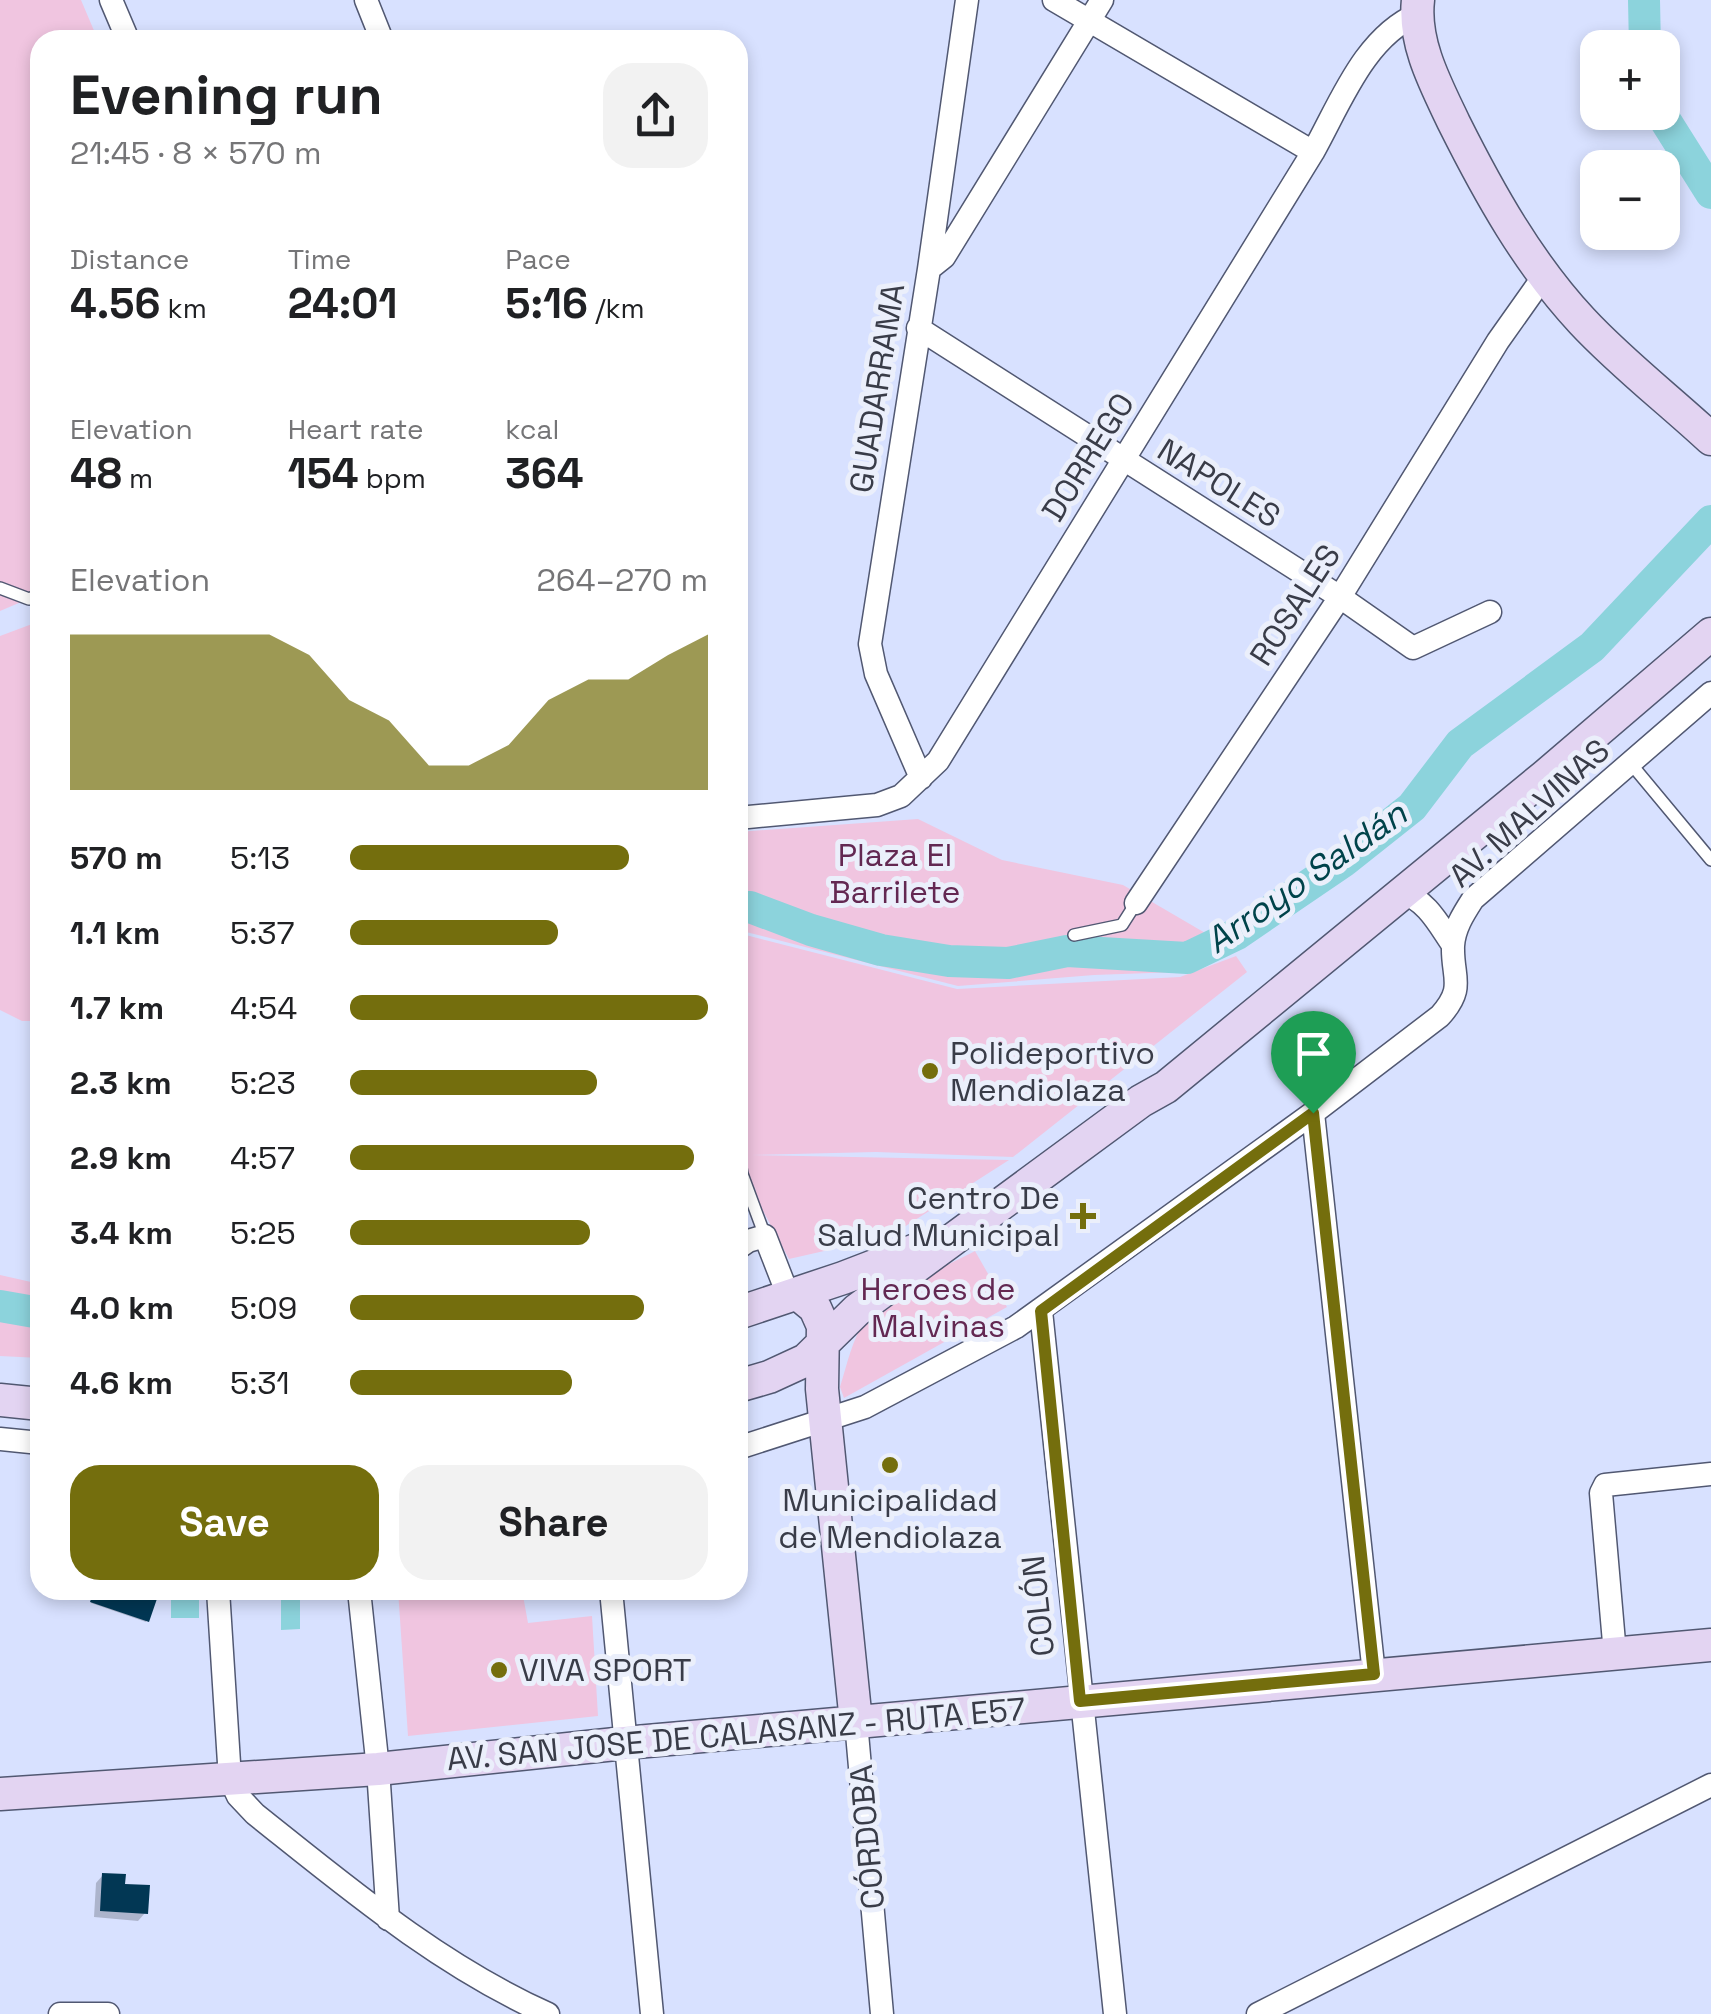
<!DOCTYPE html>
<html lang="en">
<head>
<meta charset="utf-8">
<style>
  body { margin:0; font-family:"Space Grotesk",sans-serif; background:#f2f2f2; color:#202124; height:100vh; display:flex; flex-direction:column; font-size:38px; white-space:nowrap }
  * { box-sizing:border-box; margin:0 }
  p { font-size:32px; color:#757577 }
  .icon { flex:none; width:55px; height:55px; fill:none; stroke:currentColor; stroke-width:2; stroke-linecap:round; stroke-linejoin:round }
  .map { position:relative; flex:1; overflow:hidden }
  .side { position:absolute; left:30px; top:30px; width:718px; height:1570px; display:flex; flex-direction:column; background:#fff; border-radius:30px; box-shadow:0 5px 15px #0003 }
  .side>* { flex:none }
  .controls { position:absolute; left:1580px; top:30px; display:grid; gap:20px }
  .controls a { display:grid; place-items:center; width:100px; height:100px; border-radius:20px; background:#fff; box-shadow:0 5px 15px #0003; font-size:50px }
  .pin { position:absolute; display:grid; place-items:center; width:85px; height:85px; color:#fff; margin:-102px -42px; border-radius:50% 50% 50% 0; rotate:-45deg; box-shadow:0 0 10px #0007 }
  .pin .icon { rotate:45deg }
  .round { display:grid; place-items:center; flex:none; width:105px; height:105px; border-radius:30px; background:#f2f2f2 }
  .head { display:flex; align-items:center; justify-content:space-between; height:170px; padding:0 40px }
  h1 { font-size:55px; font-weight:700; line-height:75px }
  .metrics { display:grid; grid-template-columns:repeat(3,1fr); gap:15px; height:170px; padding:10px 40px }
  .metrics div { display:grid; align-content:center }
  .metrics b { font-size:42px; font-weight:700 }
  .metrics small { font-size:28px; font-weight:400 }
  .metrics p { font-size:28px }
  .chart { height:280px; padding:20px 40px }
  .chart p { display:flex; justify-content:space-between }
  .chart svg { width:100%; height:180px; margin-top:10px; fill:#746e0d; opacity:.7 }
  .action { display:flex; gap:20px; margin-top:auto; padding:20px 40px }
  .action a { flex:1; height:115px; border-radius:30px; background:#746e0d; color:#fff; font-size:40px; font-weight:700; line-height:115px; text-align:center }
  .action a+a { background:#f2f2f2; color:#202124 }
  ul { padding:0 40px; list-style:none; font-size:32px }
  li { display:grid; grid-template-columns:160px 120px 1fr; align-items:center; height:75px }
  li i { height:25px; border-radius:12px; background:#746e0d }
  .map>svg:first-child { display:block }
  .green { fill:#f0c5e0 }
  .water { fill:#8cd3dc }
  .shadow { fill:#0003 }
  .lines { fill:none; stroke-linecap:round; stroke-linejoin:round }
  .river { stroke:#8cd3dc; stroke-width:32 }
  .building { fill:#023754 }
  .lane-casing { stroke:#515872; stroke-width:14 }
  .street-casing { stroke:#515872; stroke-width:25 }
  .secondary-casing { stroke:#515872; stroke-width:35 }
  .lane { stroke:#fff; stroke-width:11 }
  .street { stroke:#fff; stroke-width:22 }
  .secondary { stroke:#e3d4f2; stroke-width:32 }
  .route-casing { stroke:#fff; stroke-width:20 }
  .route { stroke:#746e0d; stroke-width:12 }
  .poi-dot { fill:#746e0d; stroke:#ebeffb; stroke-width:4 }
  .labels { text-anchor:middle; stroke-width:10; stroke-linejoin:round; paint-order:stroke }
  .street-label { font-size:32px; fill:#393c48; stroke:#ebeffb }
  .park-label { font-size:32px; fill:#632852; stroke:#ebeffb }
  .poi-label { font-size:32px; fill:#393c48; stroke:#ebeffb; text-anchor:start }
  .water-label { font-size:35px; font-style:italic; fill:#00434a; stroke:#ebeffb }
</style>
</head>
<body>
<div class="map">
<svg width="1711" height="2014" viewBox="0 0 1711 2014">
  <rect width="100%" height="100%" fill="#d8e1ff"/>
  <path class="green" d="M0,0H81L98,40H40V594L0,611Z
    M40,621V1021H22L0,1010V636Z
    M918,819L1002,860L1123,885L1236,951L1178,972L1094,975L958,986L738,930V832Z
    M738,933L957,989L1180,977L1236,956L1247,972L1013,1157L876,1152L751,1155L1009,1160L890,1236L789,1259L756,1198L755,1186V1197L738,1198Z
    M975,1251L1007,1307L844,1398L840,1387C847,1365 852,1339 866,1319C883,1294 946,1266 975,1251Z
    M0,1275L40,1284V1358L0,1356Z
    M398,1590H522L528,1623L592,1616L598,1716L408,1736Z"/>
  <path class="water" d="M171,1590H199V1618H171Z
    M281,1590H300V1629L281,1630Z"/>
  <path class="shadow" d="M95,1590H157L146,1622L91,1603Z
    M103,1875L122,1886L145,1913L138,1921L94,1917L96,1883Z"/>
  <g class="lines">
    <path class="river" d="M1644,0L1645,48
      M1660,112L1711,193
      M738,907H750L811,930L881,950L949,961L1008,963L1067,951L1187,958L1237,934L1344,861L1412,807L1460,744L1592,647L1711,521
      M0,1306L40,1313"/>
  </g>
  <path class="building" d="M94,1590H160L149,1622L90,1602Z
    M102,1873L126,1874L125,1884L150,1885L148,1914L100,1911Z"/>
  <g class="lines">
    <g class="lane-casing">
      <path id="lane" d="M0,588L29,599L40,594
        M1632,765L1711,860
        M1074,935L1122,925L1136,903
        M738,1151L742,1174L765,1236"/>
    </g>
    <g class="street-casing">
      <path id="street" d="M111,0L128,40
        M366,0L382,40
        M1054,0L1313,152
        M929,269L944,257L1102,0
        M918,328L1340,597L1413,648L1490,612
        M921,778L876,674L870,644L929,269L967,0
        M738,818L877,805L901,796L938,761L1313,152C1340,104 1364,37 1418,14
        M1402,893C1427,900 1439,925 1453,945
        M1136,903L1340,597L1498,341L1544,276
        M1313,1113L1374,1674
        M738,1248L748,1241L765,1236L788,1295
        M1041,1311L1115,2014
        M0,1439L40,1443
        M738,1448L865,1407L1016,1327L1313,1113L1440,1016C1466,987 1452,978 1453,946C1454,928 1464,913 1473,899L1711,693
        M218,1590L230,1779L238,1796L255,1814C348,1888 439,1965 548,2014
        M359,1590L378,1769L388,1919
        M611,1590L652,2014
        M1615,1654L1601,1493L1605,1485L1711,1474
        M856,1722L882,2014
        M60,2014H108
        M1258,2014L1711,1785"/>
    </g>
    <g class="secondary-casing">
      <path id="secondary" d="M1418,0C1413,43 1436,85 1454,123C1489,193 1528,263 1582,321C1621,363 1669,400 1711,439
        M798,1294L815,1308L823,1326L822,1389L856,1722
        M738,1313L843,1278L921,1248
        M738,1386L769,1377L806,1360L857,1310L1141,1101L1166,1087L1545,776L1711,634
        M0,1400L40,1404
        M0,1794L378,1769L625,1743L1711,1645"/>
    </g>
    <use href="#lane" class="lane"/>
    <use href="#street" class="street"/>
    <use href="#secondary" class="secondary"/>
  </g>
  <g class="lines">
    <g class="route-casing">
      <path id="route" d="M1313,1113L1374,1674L1080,1701L1041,1311Z"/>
    </g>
    <use href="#route" class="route"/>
  </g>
  <g class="poi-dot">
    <circle cx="930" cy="1071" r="10"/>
    <path d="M1078 1201h10v10h10v10h-10v10h-10v-10h-10v-10h10z"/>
    <circle cx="890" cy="1465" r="10"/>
    <circle cx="499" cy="1670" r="10"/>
  </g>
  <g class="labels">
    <g class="street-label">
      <text transform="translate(877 388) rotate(-81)" y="11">GUADARRAMA</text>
      <text transform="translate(1088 457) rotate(-58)" y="11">DORREGO</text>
      <text transform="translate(1219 483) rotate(32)" y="11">NAPOLES</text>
      <text transform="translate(1295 605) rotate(-57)" y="11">ROSALES</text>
      <text transform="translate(1529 813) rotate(-42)" y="11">AV. MALVINAS</text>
      <text transform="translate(1038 1606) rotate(-96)" y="11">COLÓN</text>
      <text transform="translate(736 1734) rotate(-5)" y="11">AV. SAN JOSE DE CALASANZ - RUTA E57</text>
      <text transform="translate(867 1837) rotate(-95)" y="11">CÓRDOBA</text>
    </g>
    <g class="park-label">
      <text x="895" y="866">Plaza El<tspan x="895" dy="37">Barrilete</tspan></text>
      <text x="938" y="1300">Heroes de<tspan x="938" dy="37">Malvinas</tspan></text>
    </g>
    <g class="poi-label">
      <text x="950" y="1064">Polideportivo<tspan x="950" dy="37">Mendiolaza</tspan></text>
      <text x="1060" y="1209" text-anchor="end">Centro De<tspan x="1060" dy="37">Salud Municipal</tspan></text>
      <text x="890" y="1511" text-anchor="middle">Municipalidad<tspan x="890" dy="37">de Mendiolaza</tspan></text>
      <text x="519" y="1681">VIVA SPORT</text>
    </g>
    <g class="water-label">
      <text transform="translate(1306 877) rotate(-35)" y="12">Arroyo Saldán</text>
    </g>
  </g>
</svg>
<div class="controls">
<a>+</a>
<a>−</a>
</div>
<div class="pin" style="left:1313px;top:1113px;background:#1e9e55"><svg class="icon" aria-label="arrive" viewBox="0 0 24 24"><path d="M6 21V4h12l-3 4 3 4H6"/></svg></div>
<section class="side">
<div class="head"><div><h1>Evening run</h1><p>21:45 · 8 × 570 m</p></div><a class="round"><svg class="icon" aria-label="share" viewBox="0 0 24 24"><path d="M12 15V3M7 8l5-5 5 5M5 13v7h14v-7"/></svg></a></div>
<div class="metrics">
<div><p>Distance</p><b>4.56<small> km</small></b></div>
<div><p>Time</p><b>24:01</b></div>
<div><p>Pace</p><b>5:16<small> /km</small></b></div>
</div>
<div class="metrics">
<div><p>Elevation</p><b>48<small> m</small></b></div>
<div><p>Heart rate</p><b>154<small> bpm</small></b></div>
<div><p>kcal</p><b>364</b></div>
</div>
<div class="chart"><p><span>Elevation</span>264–270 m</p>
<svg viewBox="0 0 160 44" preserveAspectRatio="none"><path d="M0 44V6L10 6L20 6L30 6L40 6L50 6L60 11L70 22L80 27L90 38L100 38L110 33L120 22L130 17L140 17L150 11L160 6V44z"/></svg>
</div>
<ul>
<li><b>570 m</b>5:13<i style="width:78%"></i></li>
<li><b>1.1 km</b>5:37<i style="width:58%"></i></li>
<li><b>1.7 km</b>4:54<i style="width:100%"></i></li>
<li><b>2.3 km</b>5:23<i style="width:69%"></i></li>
<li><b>2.9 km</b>4:57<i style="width:96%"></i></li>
<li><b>3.4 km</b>5:25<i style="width:67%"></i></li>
<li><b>4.0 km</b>5:09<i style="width:82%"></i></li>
<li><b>4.6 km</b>5:31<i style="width:62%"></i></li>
</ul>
<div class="action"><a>Save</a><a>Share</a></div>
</section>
</div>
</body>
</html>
